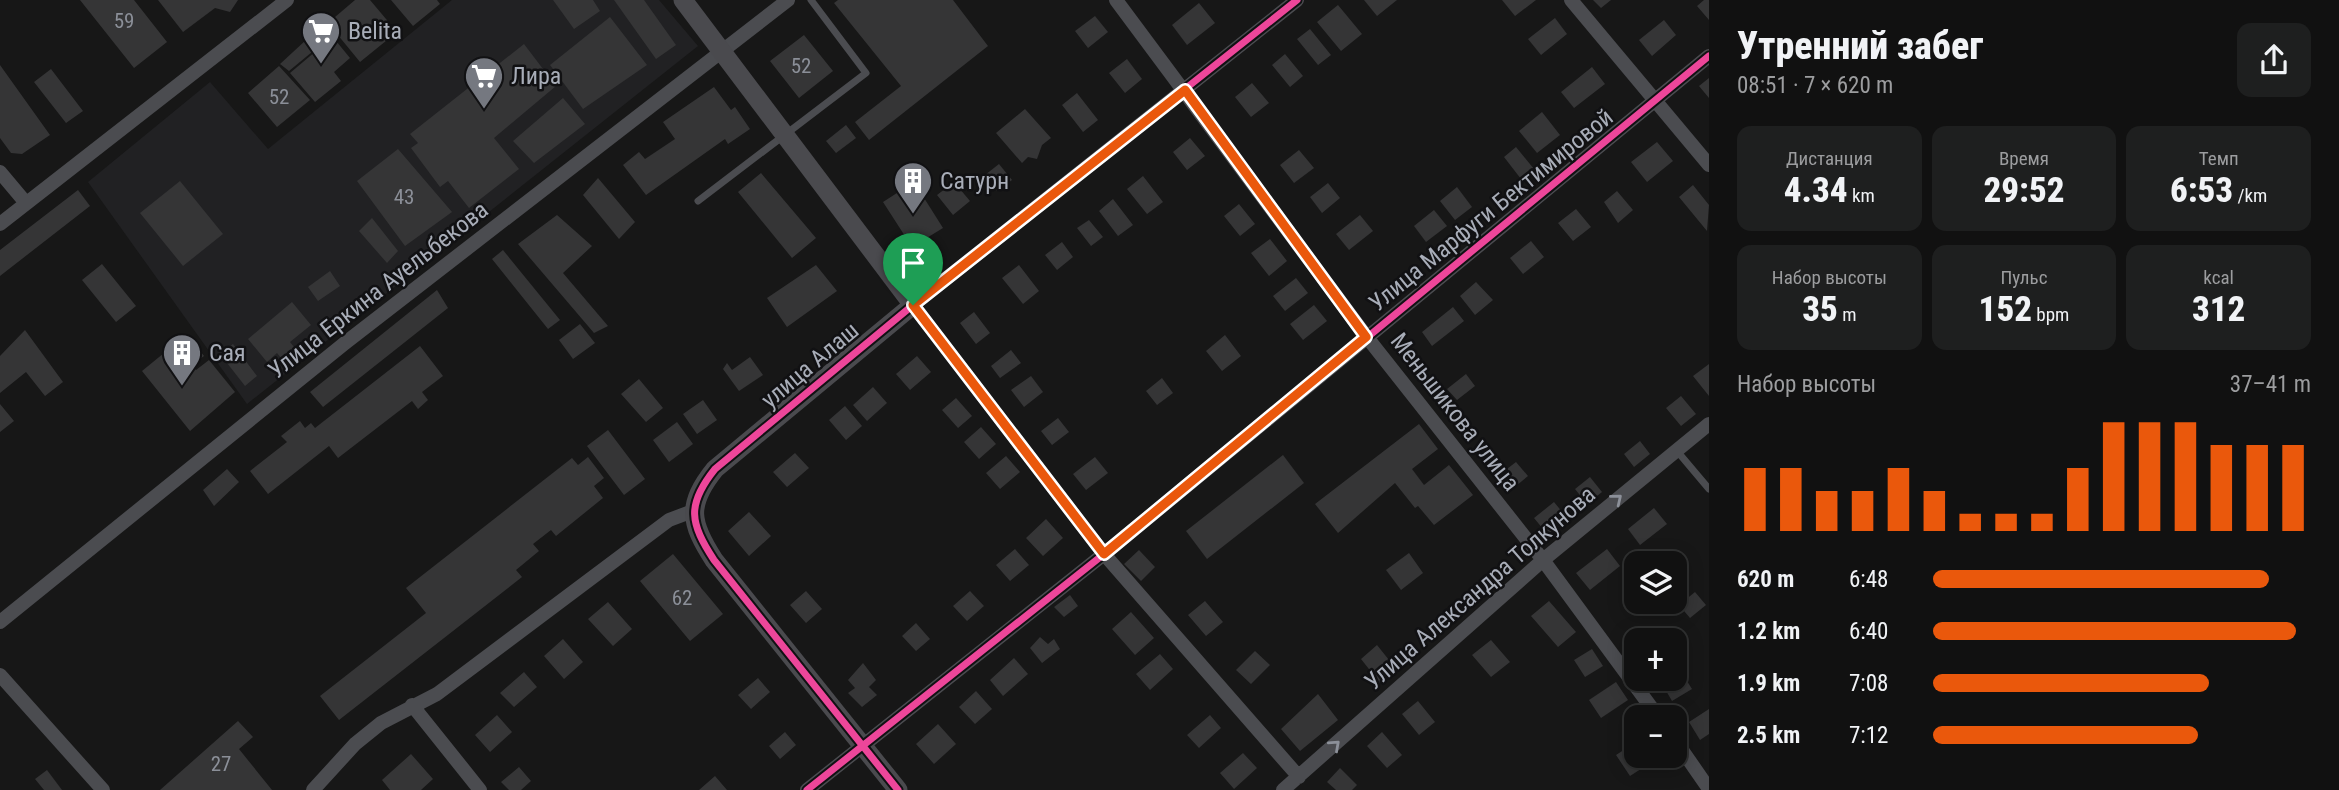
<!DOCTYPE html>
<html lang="ru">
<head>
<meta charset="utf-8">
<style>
  body { margin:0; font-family:"Roboto Condensed",sans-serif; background:#1e1f1f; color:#f1f3f6; height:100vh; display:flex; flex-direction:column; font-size:26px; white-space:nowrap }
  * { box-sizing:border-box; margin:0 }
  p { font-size:23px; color:#9c9d9f }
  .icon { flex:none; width:38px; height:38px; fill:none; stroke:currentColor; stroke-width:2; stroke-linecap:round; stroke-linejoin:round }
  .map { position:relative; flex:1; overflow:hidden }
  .panel { display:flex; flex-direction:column; background:#111; width:630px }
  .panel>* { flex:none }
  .fabs { position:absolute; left:1624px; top:551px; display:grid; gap:14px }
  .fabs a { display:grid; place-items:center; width:63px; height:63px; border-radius:14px; background:#111; box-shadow:0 4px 18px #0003,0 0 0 2px #303131; font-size:35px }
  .pin { position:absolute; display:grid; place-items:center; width:60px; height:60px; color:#fff; margin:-72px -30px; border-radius:50% 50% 50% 0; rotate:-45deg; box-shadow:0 0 7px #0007 }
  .pin .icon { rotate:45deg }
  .round { display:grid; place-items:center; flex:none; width:74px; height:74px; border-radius:14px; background:#1e1f1f }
  .overview { display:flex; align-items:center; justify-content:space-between; height:119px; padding:0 28px }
  h1 { font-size:38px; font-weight:800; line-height:52px }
  .stats { display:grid; grid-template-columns:repeat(3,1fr); gap:10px; height:119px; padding:7px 28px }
  .stats div { display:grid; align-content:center; border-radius:14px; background:#1e1f1f; text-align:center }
  .stats b { font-size:35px; font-weight:800 }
  .stats small { font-size:19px; font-weight:400 }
  .stats p { font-size:19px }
  .chart { height:196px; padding:14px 28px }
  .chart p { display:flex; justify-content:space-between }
  .chart svg { width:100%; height:126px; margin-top:7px; stroke:#ea580c; stroke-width:6 }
  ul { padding:0 28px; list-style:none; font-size:23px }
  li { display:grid; grid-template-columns:112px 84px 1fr; align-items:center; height:52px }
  li i { height:18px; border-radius:9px; background:#ea580c }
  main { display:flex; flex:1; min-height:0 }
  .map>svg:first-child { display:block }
  .built { fill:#212123 }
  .building { fill:#353536 }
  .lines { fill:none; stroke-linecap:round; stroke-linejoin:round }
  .lane { stroke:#4b4c50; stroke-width:7 }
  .street { stroke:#4b4c50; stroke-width:14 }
  .secondary { stroke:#4a4a4e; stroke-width:19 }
  .cycleway-casing { stroke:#111113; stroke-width:11 }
  .cycleway { stroke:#ed469a; stroke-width:7 }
  .oneway { stroke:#8c9099 }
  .route-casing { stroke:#fff; stroke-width:14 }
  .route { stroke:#ea580c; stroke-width:9 }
  .labels { text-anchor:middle; stroke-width:5; stroke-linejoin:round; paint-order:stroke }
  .number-label { font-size:21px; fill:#8b8f98 }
  .poi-label { font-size:24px; fill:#a8adb8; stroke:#111113; text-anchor:start }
  .street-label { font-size:24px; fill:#a8adb8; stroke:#111113 }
</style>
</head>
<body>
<main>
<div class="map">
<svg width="1709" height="790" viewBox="0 0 1709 790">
  <rect width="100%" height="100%" fill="#171717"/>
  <path class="built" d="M452,0H659L698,46L247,404L88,182L210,82L268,149Z"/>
  <path class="building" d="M80,0H134L167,42L134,68Z
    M158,0H238L230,12L215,8L183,32Z
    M355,0H370L397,32L360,62L328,23Z
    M391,0H437L440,4L413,26Z
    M553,0H593L600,11L574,29Z
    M614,0H644L676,45L656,59Z
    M838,0H953L988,46L869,140L855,122L901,86L834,3Z
    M1364,0H1397L1377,16Z
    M1502,0H1536L1515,16Z
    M1593,0H1611L1601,8Z
    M1704,0H1709V20L1697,6Z
    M1199,3L1215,23L1187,45L1172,25Z
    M1338,5L1362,34L1341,51L1317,22Z
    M1095,16L1108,32L1088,48L1075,31Z
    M610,17L647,65L583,109L550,65Z
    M1555,18L1567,34L1541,55L1528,39Z
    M1664,20L1676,35L1652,56L1639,40Z
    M323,25L350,58L334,72L341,81L315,102L290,73L316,51L308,38Z
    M1310,29L1331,55L1318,65L1297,39Z
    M804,35L833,71L799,98L770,61Z
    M306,40L312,52L289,71L280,64Z
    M524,44L556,86L494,138L519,169L469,208L448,181L440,187L411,148L418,143L410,134Z
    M1285,54L1303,76L1290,87L1272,65Z
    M1127,59L1142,79L1125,93L1109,73Z
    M0,65L50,135L22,154L11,153L0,138Z
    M279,66L310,100L277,127L248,93Z
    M1592,67L1605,84L1574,108L1561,92Z
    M51,69L83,111L66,123L34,82Z
    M1709,78V98L1699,86Z
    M1252,83L1269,103L1251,117L1235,97Z
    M714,87L731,110L735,107L750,129L728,144L725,139L646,195L623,165L639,152L645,159L675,139L663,122Z
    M1077,93L1098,120L1083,132L1062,105Z
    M563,98L585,124L534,163L513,141Z
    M1025,109L1051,138L1042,145L1037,159L1028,157L1022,163L996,133Z
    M1542,112L1560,135L1537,153L1519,131Z
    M846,125L856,138L836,153L826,141Z
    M1190,138L1205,156L1187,170L1173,152Z
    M1657,142L1673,161L1647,182L1631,162Z
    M1516,147L1534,169L1521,179L1504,157Z
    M398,149L452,212L405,246L357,181Z
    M1299,150L1314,168L1294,183L1280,165Z
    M999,164L1012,180L997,191L985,175Z
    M761,173L816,238L792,258L738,192Z
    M1143,176L1163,202L1147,214L1127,189Z
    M598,178L635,222L619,239L583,195Z
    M180,181L223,234L183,266L140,213Z
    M914,182L943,228L912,247L883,202Z
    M954,182L970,201L953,215L937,195Z
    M1328,183L1340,198L1322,213L1310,197Z
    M1693,185L1709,205L1707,231L1679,197Z
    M1457,187L1472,207L1455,220L1440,201Z
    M78,190L90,206L0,276V250Z
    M1617,191L1633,210L1618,223L1604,202Z
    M1113,199L1133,225L1118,236L1099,211Z
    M1239,204L1255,224L1240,236L1224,216Z
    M1576,209L1591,227L1573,241L1558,223Z
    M1434,210L1447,226L1426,242L1414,226Z
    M557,215L592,246L563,273L608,326L594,333L518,244Z
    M1360,215L1373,231L1349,250L1336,234Z
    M372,218L398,251L387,263L359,231Z
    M1089,220L1103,237L1091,246L1077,228Z
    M1270,239L1287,261L1269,276L1251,253Z
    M1531,241L1544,257L1523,274L1510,258Z
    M1062,242L1073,257L1057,270L1045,255Z
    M503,250L560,320L548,329L492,259Z
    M102,264L136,306L116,322L82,280Z
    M816,265L837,291L787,327L767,298Z
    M1019,265L1039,291L1023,304L1002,278Z
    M330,271L340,286L318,301L308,287Z
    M1296,278L1308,293L1285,311L1273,296Z
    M1476,282L1493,300L1475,315L1460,296Z
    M437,290L448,308L323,407L310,392Z
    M292,302L311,325L290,342L294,347L281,358L277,353L267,362L248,339Z
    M1314,305L1327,321L1303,340L1290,324Z
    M1453,307L1464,321L1432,346L1422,332Z
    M974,312L990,333L976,344L960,323Z
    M580,324L595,343L573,359L559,340Z
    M25,330L63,382L45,396L26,372L0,393V356Z
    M1225,335L1241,356L1222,371L1206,351Z
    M189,337L204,356L192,365L196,370L209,360L235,392L190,431L142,371L175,344L177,347Z
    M233,344L257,376L245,386L220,354Z
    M420,346L443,376L422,392L428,400L418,409L412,401L338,458L329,446L268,494L250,471L287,442L281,436L300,421L305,428L311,423L315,428Z
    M1011,350L1021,363L1000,378L991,366Z
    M917,356L931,372L910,390L896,374Z
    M750,357L763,375L739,391L723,369L727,363L732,370Z
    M1709,364V396L1693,376Z
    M1466,374L1475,386L1457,400L1447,389Z
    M1031,376L1043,392L1024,407L1011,390Z
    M1162,378L1173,393L1157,405L1146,391Z
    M639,379L663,408L646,422L621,394Z
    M873,387L887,403L867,421L853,405Z
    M1681,396L1696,414L1681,426L1666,408Z
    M956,398L972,416L958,428L942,410Z
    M703,400L717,420L697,434L683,414Z
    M0,404L14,421L0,432Z
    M845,406L862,426L846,440L829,420Z
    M1058,418L1069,432L1052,445L1041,431Z
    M677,422L693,444L669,462L653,440Z
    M1419,424L1438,449L1412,469L1424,485L1449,465L1473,495L1434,525L1418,506L1415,508L1395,483L1338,533L1315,504Z
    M981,427L996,444L979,459L964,442Z
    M608,430L645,479L624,495L587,446Z
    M1640,441L1650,454L1634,467L1624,454Z
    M795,453L809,468L787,487L773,472Z
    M1283,455L1304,483L1207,559L1186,531Z
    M1006,456L1020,472L1000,489L986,473Z
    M588,457L604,478L594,486L603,498L556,536L551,530L533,544L539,551L516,570L522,577L339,720L320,696L426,613L406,588L572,458L578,465Z
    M1095,457L1108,473L1086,490L1073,474Z
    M1516,462L1528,476L1511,490L1499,475Z
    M227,469L239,482L214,506L203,490Z
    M1590,477L1602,492L1587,504L1575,489Z
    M1554,502L1568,519L1548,535L1534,518Z
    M1654,508L1667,524L1640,545L1628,529Z
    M749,512L771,536L749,556L728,531Z
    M1046,519L1063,538L1043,556L1026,538Z
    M1015,549L1029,565L1010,581L996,565Z
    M1607,549L1620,566L1590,590L1576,573Z
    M1139,550L1155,567L1141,581L1124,564Z
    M1409,553L1423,573L1401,590L1386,570Z
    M673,554L723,614L690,641L640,581Z
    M806,591L822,609L806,623L790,605Z
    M970,591L984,606L967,621L953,606Z
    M1695,592L1706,605L1690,618L1679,605Z
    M1070,595L1078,606L1064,617L1054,607Z
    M1205,601L1223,622L1206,636L1188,615Z
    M1549,601L1576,632L1558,647L1531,616Z
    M608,602L632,629L613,646L588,619Z
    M1131,612L1154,638L1135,655L1112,629Z
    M916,623L930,639L916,651L902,636Z
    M1652,627L1661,640H1636V648L1632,641Z
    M1040,637L1048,644L1054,639L1060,649L1042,663L1030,648Z
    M563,639L583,662L564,679L544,656Z
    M1491,640L1510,662L1491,677L1472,655Z
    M1377,645L1397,670L1380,683L1361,659Z
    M1592,649L1603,666L1585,677L1574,660Z
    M1255,651L1270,665L1251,684L1236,670Z
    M1160,654L1173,669L1150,690L1136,674Z
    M1014,658L1028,674L1003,696L990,680Z
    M863,663L876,680L869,687L877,695L862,707L848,693L855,688L848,680Z
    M1680,670L1692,689L1672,701L1661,682L1675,679V673Z
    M524,672L537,687L514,707L500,693Z
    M758,678L770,692L751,709L738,695Z
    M1616,682L1628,700L1601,718L1589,700Z
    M976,691L992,709L975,724L959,707Z
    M1318,694L1338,720L1300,751L1281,729Z
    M1418,701L1435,722L1419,735L1402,714Z
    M1709,709V734L1700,740L1689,722Z
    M497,715L512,732L490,752L475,735Z
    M1210,715L1221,728L1199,748L1187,735Z
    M238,721L253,737L239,749L272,790H160Z
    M938,724L956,744L934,764L916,744Z
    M785,732L796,745L780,759L769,746Z
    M1382,732L1402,755L1387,768L1367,746Z
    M1636,742V756H1661L1630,776L1616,755Z
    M1243,753L1257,768L1234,789L1220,773Z
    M411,754L433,779L421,790H390L382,780Z
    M519,767L531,781L521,790H509L501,782Z
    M1340,768L1357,785L1352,790H1336L1327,782Z
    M47,770L62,790H44L35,779Z
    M715,776L727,790H699Z"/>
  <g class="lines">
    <path class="lane" d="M698,201L866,73L811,0
      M1677,451L1709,489"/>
    <path class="street" d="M1116,0L1366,336L1543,560L1659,718
      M1297,0L913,305L1104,554L1299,777
      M1571,0L1709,165
      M0,172L26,203
      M0,224L287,0
      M0,622L345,343L788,0
      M0,675L103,790
      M412,705L480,790
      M1675,740L1709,789
      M313,790L355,744L381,723L437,694L669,520L693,511
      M807,790L1104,554L1709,56
      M1283,790L1543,560L1709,424"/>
    <path class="secondary" d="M683,0L913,305L715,469C686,505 690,523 714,560L898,790"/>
    <g class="cycleway-casing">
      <path id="cycleway" d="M807,790L1104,554L1709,56
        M898,790L714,560C690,523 686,505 715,469L913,305L1297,0"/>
    </g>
    <use href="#cycleway" class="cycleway"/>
  </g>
  <defs><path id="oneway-chevron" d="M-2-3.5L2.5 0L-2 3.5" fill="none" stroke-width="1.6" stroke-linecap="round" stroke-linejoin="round" transform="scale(1.75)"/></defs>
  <g class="oneway">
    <use href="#oneway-chevron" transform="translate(1617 499) rotate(-39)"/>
    <use href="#oneway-chevron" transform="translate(1335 745) rotate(-42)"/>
  </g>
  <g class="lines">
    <g class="route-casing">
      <path id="route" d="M1185,90L1366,337L1104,554L913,305Z"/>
    </g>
    <use href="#route" class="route"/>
  </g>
  <defs>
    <g id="supermarket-pin" transform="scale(2.0125)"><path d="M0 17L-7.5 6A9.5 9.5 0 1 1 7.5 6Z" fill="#757880" stroke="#111113"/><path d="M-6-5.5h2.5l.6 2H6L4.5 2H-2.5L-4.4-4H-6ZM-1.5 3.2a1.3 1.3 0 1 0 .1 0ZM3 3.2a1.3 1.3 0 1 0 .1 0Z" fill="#fff"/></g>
    <g id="building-pin" transform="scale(2.0125)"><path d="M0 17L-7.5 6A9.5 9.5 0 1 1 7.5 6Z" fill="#757880" stroke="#111113"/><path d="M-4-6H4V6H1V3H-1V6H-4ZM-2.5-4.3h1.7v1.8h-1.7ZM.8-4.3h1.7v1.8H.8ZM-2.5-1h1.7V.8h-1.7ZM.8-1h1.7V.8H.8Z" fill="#fff"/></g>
  </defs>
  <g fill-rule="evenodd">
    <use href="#supermarket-pin" x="321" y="31"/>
    <use href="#supermarket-pin" x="484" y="76"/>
    <use href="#building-pin" x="913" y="181"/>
    <use href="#building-pin" x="182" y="353"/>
  </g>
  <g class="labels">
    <g class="number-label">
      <text x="124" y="28">59</text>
      <text x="801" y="73">52</text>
      <text x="279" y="104">52</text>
      <text x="404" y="204">43</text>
      <text x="682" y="605">62</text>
      <text x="221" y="771">27</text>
    </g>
    <g class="poi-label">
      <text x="348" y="39">Belita</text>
      <text x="511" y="84">Лира</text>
      <text x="940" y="189">Сатурн</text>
      <text x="209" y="361">Сая</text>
    </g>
    <g class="street-label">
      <text transform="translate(1491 210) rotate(-39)" y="8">Улица Марфуги Бектимировой</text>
      <text transform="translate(378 290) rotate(-38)" y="8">Улица Еркина Ауельбекова</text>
      <text transform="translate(810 365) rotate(-40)" y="8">улица Алаш</text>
      <text transform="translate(1455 412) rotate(52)" y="8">Меньшикова улица</text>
      <text transform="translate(1480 588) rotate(-41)" y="8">Улица Александра Толкунова</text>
    </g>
  </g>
</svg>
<div class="fabs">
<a><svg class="icon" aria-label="layers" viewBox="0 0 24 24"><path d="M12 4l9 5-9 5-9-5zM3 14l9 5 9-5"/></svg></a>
<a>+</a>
<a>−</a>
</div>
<div class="pin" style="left:913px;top:305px;background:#1e9e55"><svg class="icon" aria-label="arrive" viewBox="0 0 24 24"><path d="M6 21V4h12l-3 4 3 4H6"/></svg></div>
</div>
<section class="panel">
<div class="overview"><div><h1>Утренний забег</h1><p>08:51 · 7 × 620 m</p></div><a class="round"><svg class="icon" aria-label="share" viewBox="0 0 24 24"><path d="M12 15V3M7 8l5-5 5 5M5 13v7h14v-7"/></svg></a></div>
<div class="stats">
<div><p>Дистанция</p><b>4.34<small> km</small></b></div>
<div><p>Время</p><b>29:52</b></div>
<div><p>Темп</p><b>6:53<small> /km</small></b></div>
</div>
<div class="stats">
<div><p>Набор высоты</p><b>35<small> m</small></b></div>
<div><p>Пульс</p><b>152<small> bpm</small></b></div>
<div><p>kcal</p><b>312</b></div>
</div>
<div class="chart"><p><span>Набор высоты</span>37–41 m</p>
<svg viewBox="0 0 160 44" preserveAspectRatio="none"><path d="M5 44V22M15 44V22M25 44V30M35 44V30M45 44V22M55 44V30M65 44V38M75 44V38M85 44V38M95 44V22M105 44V6M115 44V6M125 44V6M135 44V14M145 44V14M155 44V14"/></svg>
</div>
<ul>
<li><b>620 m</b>6:48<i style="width:89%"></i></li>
<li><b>1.2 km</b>6:40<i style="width:96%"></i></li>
<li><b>1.9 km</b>7:08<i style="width:73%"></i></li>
<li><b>2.5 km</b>7:12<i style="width:70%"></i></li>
</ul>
</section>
</main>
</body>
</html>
